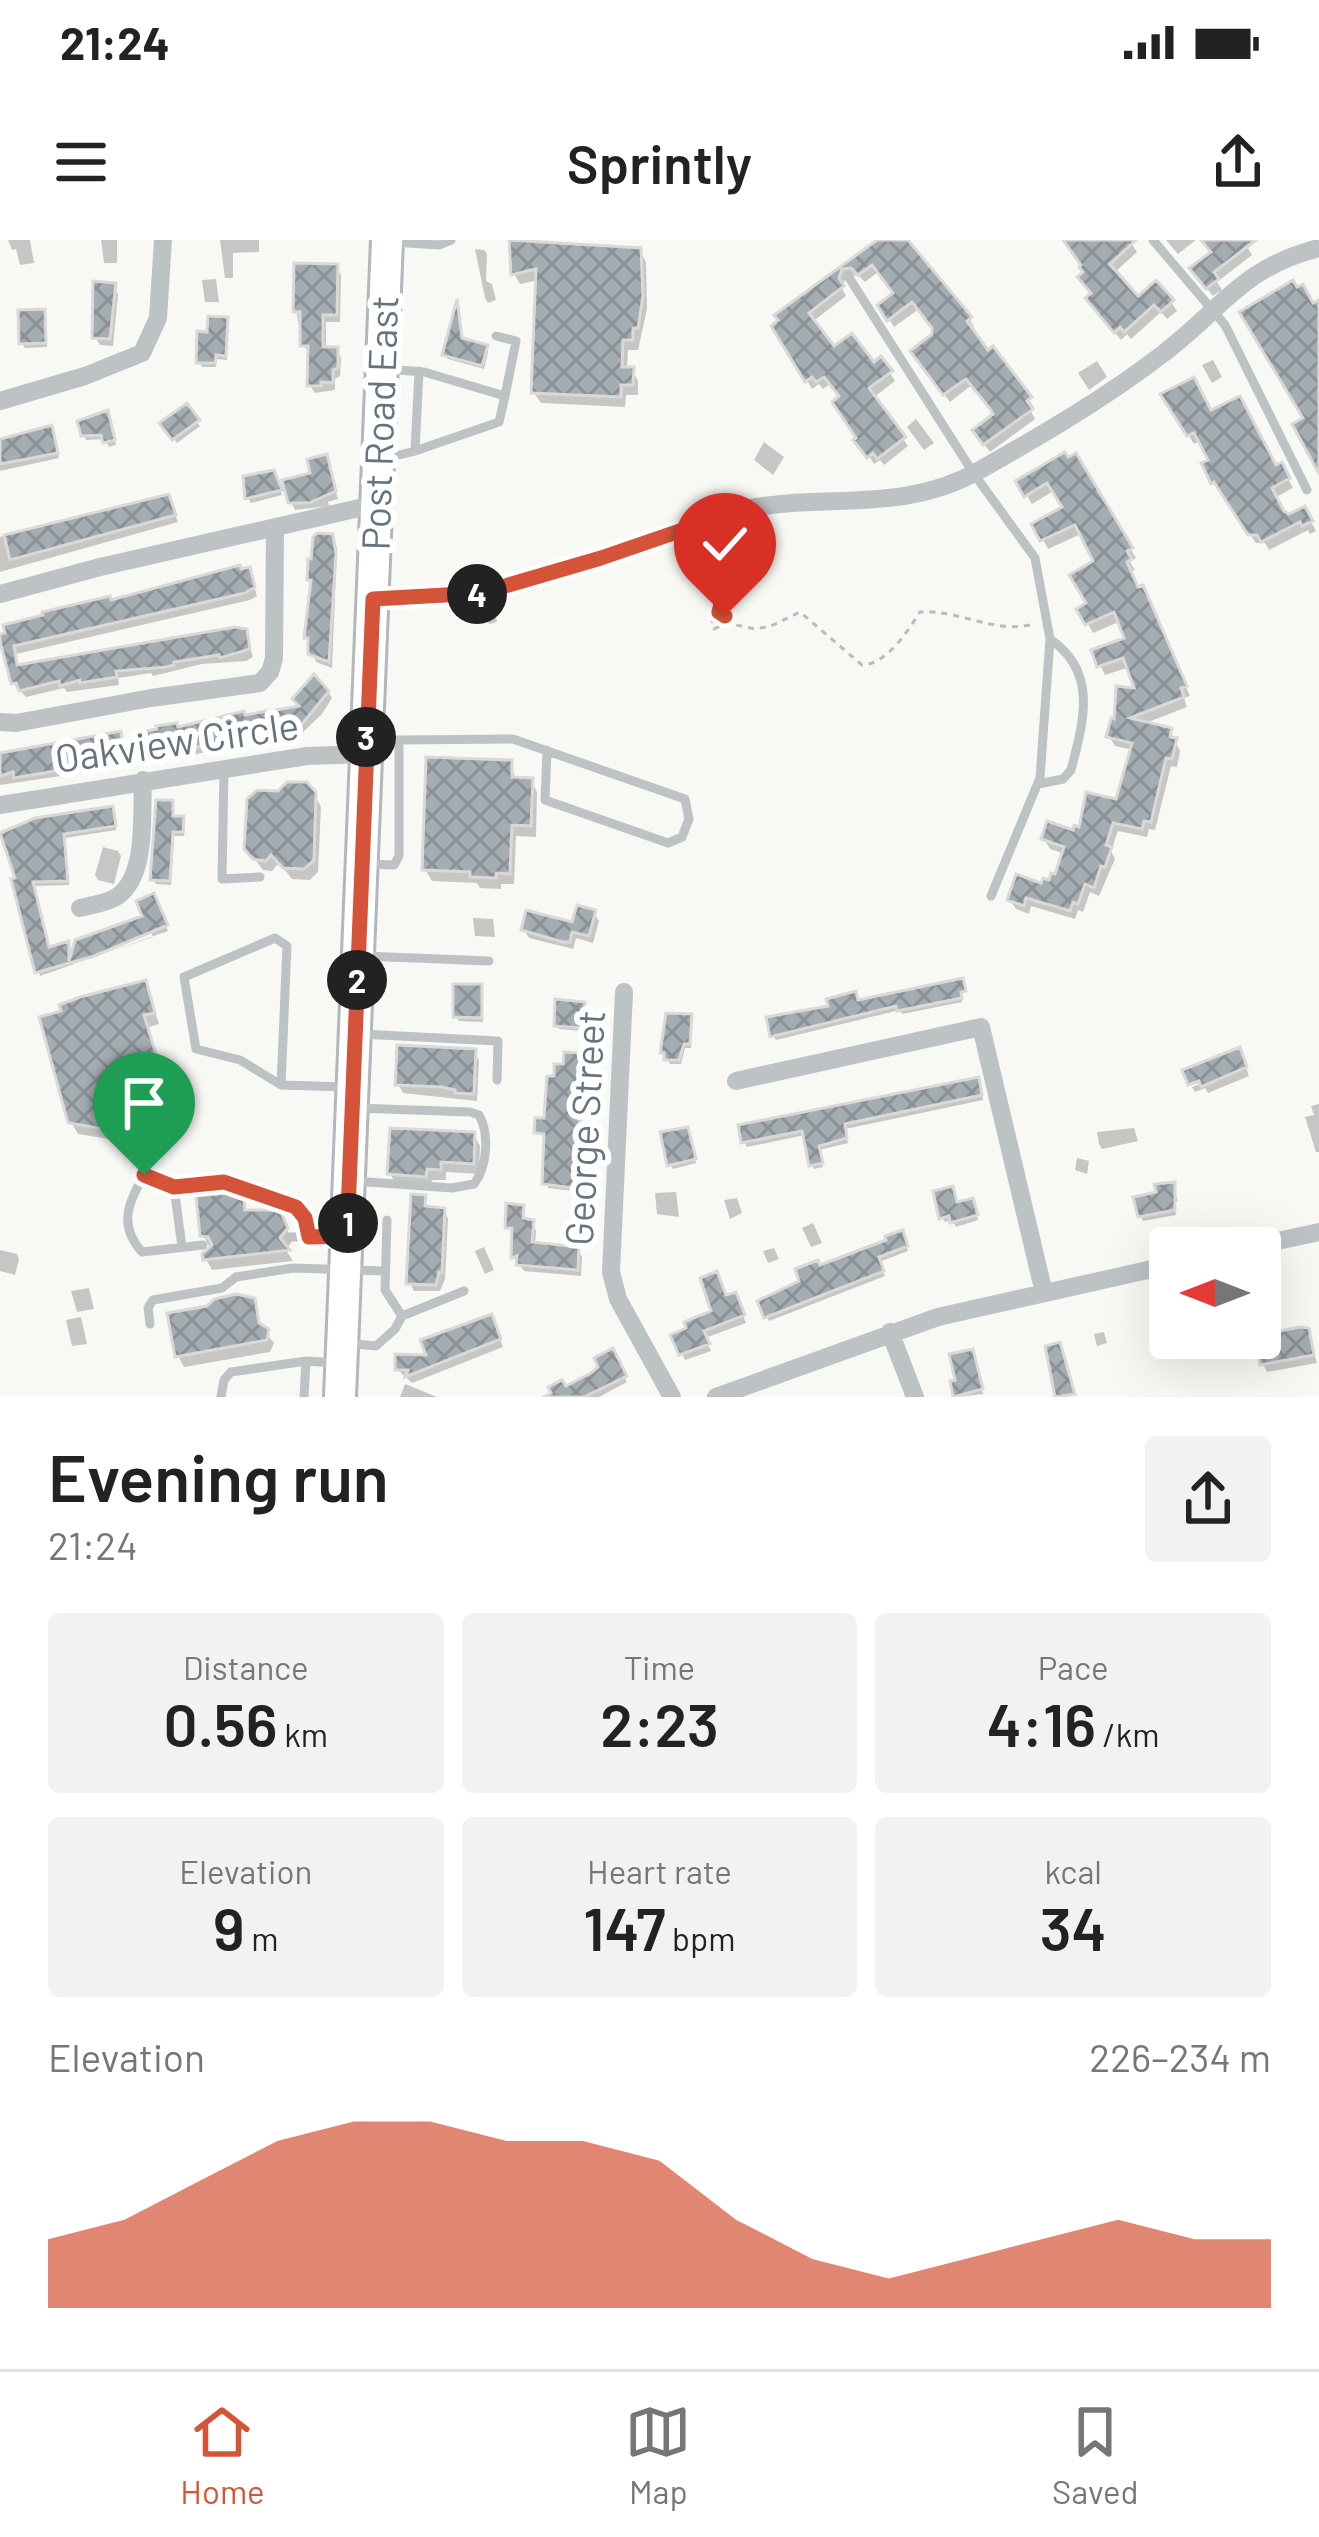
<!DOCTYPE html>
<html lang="en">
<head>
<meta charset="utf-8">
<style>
  body { margin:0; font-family:Barlow,sans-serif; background:#f2f2f2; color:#222; height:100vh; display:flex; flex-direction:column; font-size:45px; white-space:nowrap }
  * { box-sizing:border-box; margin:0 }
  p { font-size:39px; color:#767676 }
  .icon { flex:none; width:66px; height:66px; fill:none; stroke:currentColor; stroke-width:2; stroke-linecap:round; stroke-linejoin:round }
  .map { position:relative; height:1157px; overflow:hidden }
  .panel { display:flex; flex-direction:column; background:#fff; flex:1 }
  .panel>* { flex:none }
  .needle { width:78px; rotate:270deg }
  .tools { position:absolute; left:1149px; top:987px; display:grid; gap:24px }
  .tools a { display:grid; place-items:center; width:132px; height:132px; border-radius:12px; background:#fff; box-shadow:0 12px 48px #0002; font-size:60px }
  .pin { position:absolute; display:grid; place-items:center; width:102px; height:102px; color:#fff; margin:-123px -51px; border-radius:50% 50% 50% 0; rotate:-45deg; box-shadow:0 0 12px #0007 }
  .pin .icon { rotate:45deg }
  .km { position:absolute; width:60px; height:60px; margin:-30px; border-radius:50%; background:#222; color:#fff; font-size:33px; line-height:60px; text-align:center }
  .round { display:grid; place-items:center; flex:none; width:126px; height:126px; border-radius:12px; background:#f2f2f2 }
  .summary { display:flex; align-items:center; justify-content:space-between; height:204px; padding:0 48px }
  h1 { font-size:66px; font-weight:600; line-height:90px }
  .metrics { display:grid; grid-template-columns:repeat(3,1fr); gap:18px; height:204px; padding:12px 48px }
  .metrics div { display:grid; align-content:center; border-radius:12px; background:#f2f2f2; text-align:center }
  .metrics b { font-size:60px; font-weight:600 }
  .metrics small { font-size:33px; font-weight:400 }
  .metrics p { font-size:33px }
  .chart { height:336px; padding:24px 48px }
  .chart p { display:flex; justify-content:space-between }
  .chart svg { width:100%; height:216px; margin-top:12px; fill:#d55338; opacity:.7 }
  .status { display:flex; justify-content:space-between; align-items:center; height:84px; padding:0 60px; background:#fff; direction:ltr }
  .status svg { height:33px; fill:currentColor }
  header { display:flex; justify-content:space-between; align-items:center; height:156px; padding:0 48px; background:#fff; font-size:54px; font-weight:600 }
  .tabs { display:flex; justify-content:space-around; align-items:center; height:168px; border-top:3px solid #e0e0e0; background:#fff; font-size:33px; color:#767676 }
  .tabs a { display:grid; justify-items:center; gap:6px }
  .tabs .current { color:#d55338 }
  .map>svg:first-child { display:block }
  .shadow { fill:#0003; fill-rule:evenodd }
  .building { fill:url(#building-cross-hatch); stroke:#dad9d8; stroke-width:3 }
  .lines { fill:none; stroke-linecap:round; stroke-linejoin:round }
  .primary-casing { stroke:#b1b7ba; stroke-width:36 }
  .path { stroke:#b8bcbe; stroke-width:3; stroke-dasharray:6 6; stroke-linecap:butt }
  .lane { stroke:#bdc2c5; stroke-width:9 }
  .street { stroke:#bdc2c5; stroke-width:18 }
  .primary { stroke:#fff; stroke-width:30 }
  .route-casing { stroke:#fff; stroke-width:24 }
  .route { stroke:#d55338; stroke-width:15 }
  .labels { text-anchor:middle; stroke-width:12; stroke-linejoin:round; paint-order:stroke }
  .street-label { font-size:39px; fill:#65757e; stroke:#fff }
</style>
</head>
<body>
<div class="status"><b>21:24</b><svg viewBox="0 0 49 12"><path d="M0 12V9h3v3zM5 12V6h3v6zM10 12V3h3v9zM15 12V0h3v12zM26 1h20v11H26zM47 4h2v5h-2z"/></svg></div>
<header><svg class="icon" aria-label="menu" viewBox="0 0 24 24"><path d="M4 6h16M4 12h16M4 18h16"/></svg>Sprintly<svg class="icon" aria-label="share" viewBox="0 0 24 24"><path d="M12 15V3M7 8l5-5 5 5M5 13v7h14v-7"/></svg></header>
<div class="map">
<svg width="1319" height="1157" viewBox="0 0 1319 1157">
  <defs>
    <pattern id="building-cross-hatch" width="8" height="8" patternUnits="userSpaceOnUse" patternTransform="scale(3)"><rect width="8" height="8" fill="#a4adb2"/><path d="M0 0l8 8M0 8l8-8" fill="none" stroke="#899196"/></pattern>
  </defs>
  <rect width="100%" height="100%" fill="#f8f8f5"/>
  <path class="shadow" d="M8,0H30L34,23L20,25L16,9L12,10Z
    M101,0H117V23H104Z
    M220,0H259V12L233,13V38H225Z
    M881,0H905L969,78L974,87L970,90L987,114L992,110L1034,167L1030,170L1035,179L990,212L980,199L997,175L972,145L950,162L919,120L935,90L919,69L894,87L881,66L896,55L878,32L865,42L858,35L846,37L842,48L846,56L812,82L833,110L890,133L895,141L873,158L908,206L884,225L880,220L874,224L836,162L842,158L831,143L823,149L819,144L812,149L775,86L781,82L778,76Z
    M1063,0H1129L1137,12L1114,33L1138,60L1171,62L1177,71L1167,79L1161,72L1131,99L1127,94L1121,100L1094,67L1084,26Z
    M1166,0H1196L1178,14Z
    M1203,0H1249L1252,5L1248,8L1252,15L1217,42L1222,50L1213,56L1198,38L1214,14Z
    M512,3L640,11L646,22L647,69L638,110H628L627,130H632L638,141V155H626L625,167L541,163L534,153L539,40L520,44L514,34Z
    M475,9L484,10L487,14L486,41L492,44L496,60L488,63L485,58Z
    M336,27L341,35L340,82H326V110H336L341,118L340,136L335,139V150L315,153L310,145L311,114L303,106L296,71Z
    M216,39L219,62H205L202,40Z
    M114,46L118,54L113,106L100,105L95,97Z
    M458,67L462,101L486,107L488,112L484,129L448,119L445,115Z
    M43,72L47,107L25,108L22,103Z
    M226,80L227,120L217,119L216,127H202L200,122Z
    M1213,120L1222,137L1212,143L1202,125Z
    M1097,121L1107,137L1089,150L1078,133Z
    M1164,155L1210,174L1276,229L1281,226L1293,248L1274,258L1283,274L1289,277L1304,269L1316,291L1310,294L1308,290L1269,310L1265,303H1256L1214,242L1212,221L1201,200L1194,204Z
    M186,167L200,186L177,203L163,184Z
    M109,178L116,205L109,207L105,199L86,200L84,195Z
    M916,179L934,203L924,210L907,187Z
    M53,193L59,218L0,231V199Z
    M764,202L784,217L773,235L754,220Z
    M326,217L338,259L328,262L329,266L295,270L291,262Z
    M1075,217L1136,318L1130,322L1135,330L1130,332L1138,350L1148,358L1190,456L1184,458L1187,467L1143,484L1170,491L1180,511L1177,527L1171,526L1155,590L1149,589L1147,597L1118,591L1111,611L1115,619L1099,656L1090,652L1083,672L1078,670L1075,679L1031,666L1029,674L1016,669L1010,660L1056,638L1065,614L1050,609L1044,599L1075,594L1118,562L1133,510L1115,506L1109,496L1139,451L1130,427L1105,435L1095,414L1128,399L1121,381L1093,393L1080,370L1090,364L1096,322L1083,293L1048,309L1035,285L1066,269L1055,250L1032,264L1019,242Z
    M276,236L282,255L251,263L248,258Z
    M158,257L170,260L178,282L0,332V297Z
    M332,300L337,308L332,428L316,422L308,397L313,345L310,339Z
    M249,330L257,356L250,360L16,414L19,428L245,392L253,417L246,421L202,424L153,436L151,433L118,438L119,445L67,452L64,448L26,457L13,443L2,397L111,363Z
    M495,371L497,382L489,384L486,372Z
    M327,450L332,458L322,474L298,497L274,473L301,468Z
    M265,475L273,499L167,520L155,516L126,521L128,526L0,545V516L119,495L124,504L150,501L178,490Z
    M510,523L516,540L531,541L537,552L536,597L516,596L514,644H501V649L480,648L477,643L432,641L425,629Z
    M314,554L321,567L318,632L310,640L292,639L279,623L272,631L263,630L247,609Z
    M172,563L174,579H182L185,583L184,596H174L171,645L156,644L153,639Z
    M114,574L116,590L65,598L69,645L33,646L49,710L68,705L74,716L146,677L153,657L168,691L40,736L20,640L1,596L36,581ZM151,692L153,697L73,724V717Z
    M103,607L118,611L121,616L114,644L98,640L95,635Z
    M594,673L599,681L593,703L576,698L573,709L529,698L524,690L575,686Z
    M473,678L493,679L495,697L475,696Z
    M145,743L159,784L149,787L165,851L174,865L172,870L156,874L146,905L78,894L71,882Z
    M964,746L962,762L902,774L900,770L776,800L773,796L858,763Z
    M481,747L483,782L459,781L456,777Z
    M583,765L584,791L559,789L557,785Z
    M690,777L691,808H685L681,824H670L667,819Z
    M474,812L479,820L477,861L403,853L398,844Z
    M580,816L582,884L575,951L548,948L547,897L537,893L547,881L557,839Z
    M1243,819L1249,836L1208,853L1205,848L1195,852L1192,847L1214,839Z
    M980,845L983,860L845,889L848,903L819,910L823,927L814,929L812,925L805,895L747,907L744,902Z
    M1319,864V912H1316L1305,877L1314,875L1311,866Z
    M1134,888L1138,901L1102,909L1099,904L1097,892Z
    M474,895L480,906L479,934L446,932V940H432L431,947L397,945L390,934Z
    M689,897L696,923L673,929L670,925Z
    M1077,918L1089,921L1087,934L1075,930Z
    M1173,945L1178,961L1173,962L1176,975L1143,981L1140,976L1159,954Z
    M676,952L679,977L657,974L655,953Z
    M424,958L428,969L444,971L448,979L445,1039L440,1051H414L410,1043Z
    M737,958L742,973L730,979L724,960Z
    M242,961L249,973L285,985L292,1001L286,1010L293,1021L212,1030L206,1019L211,1010L203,995Z
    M957,965L974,966L978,980L956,987L952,980L945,982L942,978Z
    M522,968L526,981L536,990L535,1005L577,1009L582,1017L581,1036L524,1031L514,1017L515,994L508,987Z
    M813,983L822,1003L811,1007L802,988Z
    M904,998L908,1011L879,1022L885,1036L769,1081L761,1062L803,1042L820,1029Z
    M484,1007L494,1030L485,1034L475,1011Z
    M774,1008L779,1019L768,1023L763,1011Z
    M0,1010L17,1014L19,1019L15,1035L0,1031Z
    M89,1048L94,1069L77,1072L71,1051Z
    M726,1059L738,1062L746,1083L705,1098L711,1111L685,1120L674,1097L714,1072Z
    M253,1061L262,1088L274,1103L270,1112L184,1127L178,1116Z
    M81,1077L87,1104L72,1106L66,1080Z
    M495,1085L503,1107L412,1143L398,1130Z
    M1307,1091L1317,1123L1267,1132L1263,1124Z
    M1104,1092L1107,1103L1097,1106L1094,1094Z
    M611,1112L627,1142L599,1157H557L593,1135Z
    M974,1117L983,1154L957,1157L953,1144Z
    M405,1144L408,1145L437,1157H400Z"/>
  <path class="building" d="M509,0L641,8L643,56L638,88H633V100H623L622,127H634L633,145H621V157L531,153L536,29L511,35Z
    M877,0H908L972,77L967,81L988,110L993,106L1032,157L1027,161L1033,169L983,205L972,190L993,174L991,170L966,139L943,155L910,111L932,94V88L912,62L887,81L877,65L893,53L872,25L858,35L851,28L842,29L839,38L844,46L809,73L834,106L852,93L874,122L881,116L893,131L869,148L906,197L877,219L873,213L867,218L853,200L856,198L832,162L839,156L824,137L816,142L812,137L805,142L771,86L778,80L774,75Z
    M1063,0H1136L1110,24L1138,56L1156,40L1174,60L1161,72L1154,65L1124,92L1120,87L1114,93L1085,58L1091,53L1077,37L1083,32L1079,27L1081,25Z
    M1201,0H1256L1214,32L1219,39L1206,49L1189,28L1211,12Z
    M294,23L338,24L337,75H323V107H338V128L333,130V143L321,142V146H307L308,106H300V72H293Z
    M1293,40L1297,47L1303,44L1313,63L1319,60V234L1292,184L1303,178L1239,72Z
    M93,41L116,43L110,99L92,98Z
    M457,59L462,98L488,105L482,126L442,115Z
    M45,69L46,103L19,104L18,70Z
    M208,76L228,77L226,116L216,115L215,123H196L197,91L207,92Z
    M1194,137L1211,170L1240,156L1276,225L1282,222L1290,238L1272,248L1284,271L1289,274L1305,266L1313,281L1302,286L1300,282L1261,302L1257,295H1248L1214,242L1211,244L1201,223L1208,220L1194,193L1187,196L1160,154Z
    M187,163L200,180L172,200L159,183Z
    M108,170L115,200L103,203L101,195L81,196L77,181Z
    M52,185L58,213L0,224V199Z
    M1065,212L1068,217L1076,213L1133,308L1127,311L1132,319L1127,322L1138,347L1143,345L1187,446L1181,448L1184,457L1130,478L1172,488L1170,497L1177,498L1172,519L1166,518L1151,582L1144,581L1142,589L1113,583L1106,605L1112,607L1105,627L1101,626L1094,648L1085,644L1078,664L1073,662L1070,671L1026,658L1024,666L1007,660L1016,634L1041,643L1043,638L1049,640L1051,633L1055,634L1064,607L1041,599L1047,581L1073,590L1074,585L1079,587L1086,552L1116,559L1132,503L1106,497L1111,478L1114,479L1116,446L1134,448L1123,418L1097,427L1091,410L1124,398L1114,372L1085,385L1076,369L1086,363L1069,335L1093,321L1075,285L1040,301L1031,284L1062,267L1047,243L1024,257L1015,241Z
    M327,214L336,251L309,263H288L282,240L310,233L307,219Z
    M274,230L282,250L245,259L243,236Z
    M169,254L176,275L10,320L4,295Z
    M317,293L333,294L336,314L329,422L308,414V398H304L311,340H307L308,319H311L313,297Z
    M240,325L241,329L250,327L255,347L245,353L14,406L17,425L235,387L247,389L250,409L220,418L219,415L174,422V425L167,427L116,431L117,437L80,443V440L60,446L59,441L19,451L16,443L11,444L0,401V394L5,393L3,385L43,375L42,372L110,356L111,360Z
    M314,434L329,451L302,484L292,491L270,471L299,466L292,459Z
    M244,471L245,475L266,471L271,492L162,514L150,510L125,514L126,519L14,538L13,532L0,536V513L121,491L122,502L147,498L146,491L157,489L156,486L177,483L178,487Z
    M426,517L512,520V537L533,538L531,586L512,585L510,634L496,633V638L470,637V632L422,630Z
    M287,542H307L316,552L314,620L304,629L283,628L271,615L266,621L253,619L244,609L247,559L257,550L278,551Z
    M156,560H173V576H184L183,592H173L170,641L150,640Z
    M113,566L116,586L64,594L68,641L33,642L49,707L69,701V721L75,700L142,676L136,661L154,653L168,685L94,716L35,733L11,639L15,638L0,593L35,578Z
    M577,665L596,670L589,696L572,692L570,702H563L521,690L526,670L572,682Z
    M963,738L966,751L961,752L962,758L897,771L896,766L770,797L766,777L828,766L826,759L856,751L858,760Z
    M146,740L155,773L144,775L169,857L151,863L140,895L68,883L39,777L61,771L59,765L80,757Z
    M453,744H482V778L453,777Z
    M555,759L585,762L583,788L554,786Z
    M666,773L692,774L690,804H684L679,820H664V813H660Z
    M397,805L476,809L474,854L455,853V850L442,847L395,845Z
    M1240,807L1247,827L1201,847L1199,841L1188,845L1182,830Z
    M564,812L581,813L579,855L582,856L574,948L542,944L544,894L534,893L535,878H544L547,836H554V824H563Z
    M979,837L982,855L845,884L847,898L819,906L823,923L809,926L802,891L741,903L738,885Z
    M688,887L696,919L667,926L660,892Z
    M390,888L475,892L474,924L441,922V930L427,929L426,937L387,934Z
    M1175,942V970L1138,977L1133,957L1156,952L1154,944Z
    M953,946L957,962L973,958L978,975L950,983L949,976L939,979L933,951Z
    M228,953L244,958L245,970H280L288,988L280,998L290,1010L203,1020L202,1014L212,1005L208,997L200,996L196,956Z
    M411,954L426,955L425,966L445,968L442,1032H439L436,1045L406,1044Z
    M506,963L524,965L523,978L534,980L532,1002L579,1007L578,1030L516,1025L517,1016L511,1018L512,988H505Z
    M903,990L908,1006L879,1017L884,1031L764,1078L757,1061L799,1041L795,1029L818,1020L820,1025L886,1000L885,996Z
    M717,1031L726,1055L736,1052L745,1075L704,1091L710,1104L679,1115L670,1095L686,1088L684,1082L711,1071L700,1038Z
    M236,1054L255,1058L259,1083L269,1089L267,1100L175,1117L167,1073L207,1066L214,1059Z
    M492,1074L501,1099L405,1137L408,1130H395V1114L426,1115L420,1100Z
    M1300,1087L1309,1088L1314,1115L1260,1125L1256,1106L1274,1102L1273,1096L1280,1091Z
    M1060,1102L1075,1154L1055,1157L1045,1106Z
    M613,1108L627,1136L584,1157H544L551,1153L548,1147L562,1140L566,1146L591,1133L598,1127L594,1118Z
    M973,1109L983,1149L953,1157L950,1141L955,1140L949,1114Z"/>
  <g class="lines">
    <g class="primary-casing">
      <path id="primary" d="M340,1157L387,0"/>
    </g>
    <path class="path" d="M720,370L741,286
      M726,383L723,373L711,376L714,389L726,383L755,389L771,386L800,372L862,425C887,424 907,392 920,372C959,369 995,395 1034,384"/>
    <path class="lane" d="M1153,0L1225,85L1307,250
      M392,2L439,5L451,0
      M848,36L974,234L1035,318L1050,399L1040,538L991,656
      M496,96L516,101L505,156
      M385,129L424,132L505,156L499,182L415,211L419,131
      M383,219L415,211
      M399,500L513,499L685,559L689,579L682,597L668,603L545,560L547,510
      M224,529L222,639L260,637
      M1038,544L1063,539L1071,530C1084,480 1098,432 1050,399
      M367,624L394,625L399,616V500L371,503
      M364,716L489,721
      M360,794L498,801L497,840
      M281,845L240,820L196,809L184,737L275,698L287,706L281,845L347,847
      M354,941L452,948L474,944C487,927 490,895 479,875L470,872L355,868
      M174,947L144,935C128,963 118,985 142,1012L203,1005
      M387,980L385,1050L402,1076
      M289,997L342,996
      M182,1007L174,947L224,942L296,966L305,978L309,997
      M150,1084L148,1068L153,1060L222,1048L236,1037L293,1028L384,1031
      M347,1103L376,1106L395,1089L402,1076L464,1051
      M221,1157L224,1140L231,1132L306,1121L334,1123
      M304,1157L306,1121"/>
    <path class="street" d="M0,161L85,136L142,113L158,78L163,0
      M0,354L100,327L377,264
      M372,359C408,357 446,359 481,353C571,338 653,290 741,270C822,252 902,275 980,230C1042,195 1107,157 1164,113C1223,68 1241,28 1319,8
      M0,482L16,483L151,458L260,443L270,432L274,419L275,287
      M0,565L307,516L365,514
      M80,668C92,665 108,663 118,656C148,634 141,573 143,540
      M624,752L611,1032L618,1059L672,1157
      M736,841L981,787L1044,1053
      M1245,1008L1319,992
      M890,1092L915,1157
      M716,1157L938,1077L1170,1025"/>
    <use href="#primary" class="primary"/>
  </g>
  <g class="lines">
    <g class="route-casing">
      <path id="route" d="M144,935L174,947L224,942L296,967L305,978L309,997L347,996L373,359L481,353L601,318L738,271L741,283L719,372L725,376"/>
    </g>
    <use href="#route" class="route"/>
  </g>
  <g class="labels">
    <g class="street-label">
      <text transform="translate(380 183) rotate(-88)" y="14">Post Road East</text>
      <text transform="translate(177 502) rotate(-8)" y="14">Oakview Circle</text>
      <text transform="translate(585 888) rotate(-87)" y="14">George Street</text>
    </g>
  </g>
</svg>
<div class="tools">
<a><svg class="needle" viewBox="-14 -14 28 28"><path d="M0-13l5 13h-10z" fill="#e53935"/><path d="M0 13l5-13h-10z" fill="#767676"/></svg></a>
</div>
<div class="pin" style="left:144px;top:935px;background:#1e9e55"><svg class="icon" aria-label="arrive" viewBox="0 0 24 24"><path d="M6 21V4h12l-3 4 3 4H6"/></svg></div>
<div class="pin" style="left:725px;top:376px;background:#d93025"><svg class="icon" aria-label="check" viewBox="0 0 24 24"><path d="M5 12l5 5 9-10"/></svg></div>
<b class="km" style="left:348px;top:983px">1</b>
<b class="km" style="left:357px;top:740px">2</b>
<b class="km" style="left:366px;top:497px">3</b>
<b class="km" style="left:477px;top:354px">4</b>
</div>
<section class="panel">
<div class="summary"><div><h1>Evening run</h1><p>21:24</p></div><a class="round"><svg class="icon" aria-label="share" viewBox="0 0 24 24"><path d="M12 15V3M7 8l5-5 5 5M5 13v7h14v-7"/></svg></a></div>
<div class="metrics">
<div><p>Distance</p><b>0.56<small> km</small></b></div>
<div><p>Time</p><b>2:23</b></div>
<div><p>Pace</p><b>4:16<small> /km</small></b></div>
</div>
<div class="metrics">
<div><p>Elevation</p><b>9<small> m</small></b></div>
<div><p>Heart rate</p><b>147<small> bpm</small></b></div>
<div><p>kcal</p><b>34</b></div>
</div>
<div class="chart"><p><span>Elevation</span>226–234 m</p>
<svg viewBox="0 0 160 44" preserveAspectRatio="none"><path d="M0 44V30L10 26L20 18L30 10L40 6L50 6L60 10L70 10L80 14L90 26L100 34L110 38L120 34L130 30L140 26L150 30L160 30V44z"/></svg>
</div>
</section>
<nav class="tabs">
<a class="current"><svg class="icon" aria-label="home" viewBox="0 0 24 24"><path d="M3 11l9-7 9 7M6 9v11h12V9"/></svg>Home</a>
<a><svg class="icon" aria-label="map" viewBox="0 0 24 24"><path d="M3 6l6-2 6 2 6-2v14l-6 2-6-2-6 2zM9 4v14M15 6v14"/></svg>Map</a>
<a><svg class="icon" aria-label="saved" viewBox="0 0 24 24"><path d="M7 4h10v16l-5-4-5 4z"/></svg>Saved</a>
</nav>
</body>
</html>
